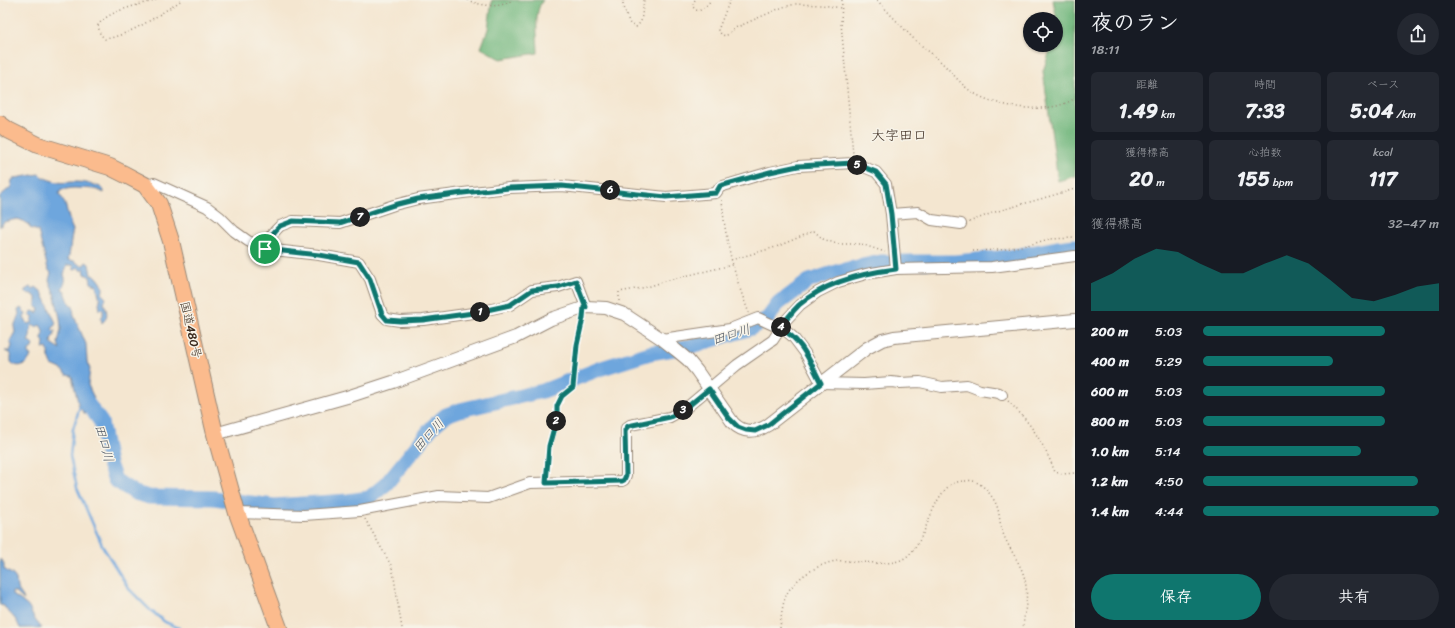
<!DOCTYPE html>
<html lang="ja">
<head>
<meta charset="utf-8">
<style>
  body { margin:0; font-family:Sriracha,"Klee One",sans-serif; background:#242831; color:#f1f3f6; height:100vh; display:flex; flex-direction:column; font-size:15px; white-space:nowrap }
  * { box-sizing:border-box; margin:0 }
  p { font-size:13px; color:#9ea1a6 }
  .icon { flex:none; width:22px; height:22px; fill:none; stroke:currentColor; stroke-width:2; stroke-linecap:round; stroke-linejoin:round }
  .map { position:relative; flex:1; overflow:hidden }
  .details { display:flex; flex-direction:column; background:#171b24; width:380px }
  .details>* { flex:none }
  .controls { position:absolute; left:1023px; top:12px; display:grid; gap:8px }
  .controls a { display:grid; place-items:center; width:40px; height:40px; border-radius:50%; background:#171b24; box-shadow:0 1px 3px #0004; font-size:20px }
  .pin { position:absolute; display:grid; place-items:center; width:34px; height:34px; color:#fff; margin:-17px; border:2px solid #fff; border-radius:50%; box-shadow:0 1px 4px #0007 }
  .km { position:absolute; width:20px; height:20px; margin:-10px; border-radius:50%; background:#222; color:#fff; font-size:11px; line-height:20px; text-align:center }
  .round { display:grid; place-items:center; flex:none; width:42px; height:42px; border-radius:21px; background:#242831 }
  .summary { display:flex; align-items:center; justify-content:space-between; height:68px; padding:0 16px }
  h1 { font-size:22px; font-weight:700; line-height:30px }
  .metrics { display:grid; grid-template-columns:repeat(3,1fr); gap:6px; height:68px; padding:4px 16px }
  .metrics div { display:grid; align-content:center; border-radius:6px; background:#242831; text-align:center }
  .metrics b { font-size:20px; font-weight:700 }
  .metrics small { font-size:11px; font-weight:400 }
  .metrics p { font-size:11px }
  .chart { height:112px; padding:8px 16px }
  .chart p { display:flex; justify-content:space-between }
  .chart svg { width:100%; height:72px; margin-top:4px; fill:#0f766e; opacity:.7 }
  .action { display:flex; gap:8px; margin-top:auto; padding:8px 16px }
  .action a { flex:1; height:46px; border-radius:24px; background:#0f766e; color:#fff; font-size:16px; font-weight:700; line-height:46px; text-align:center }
  .action a+a { background:#242831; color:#f1f3f6 }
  ul { padding:0 16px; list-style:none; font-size:13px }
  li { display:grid; grid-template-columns:64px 48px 1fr; align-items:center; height:30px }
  li i { height:10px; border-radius:5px; background:#0f766e }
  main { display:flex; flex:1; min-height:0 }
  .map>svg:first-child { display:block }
  .forest { fill:#6fb67c; stroke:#55704d }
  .water { fill:#6ea6dd; stroke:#54687e }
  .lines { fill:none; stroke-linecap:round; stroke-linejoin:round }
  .stream { stroke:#6ea6dd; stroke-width:2.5 }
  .river { stroke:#6ea6dd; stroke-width:15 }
  .minor-casing { stroke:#988877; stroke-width:12 }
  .tertiary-casing { stroke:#988877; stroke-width:14 }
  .trunk-casing { stroke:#988877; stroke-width:18 }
  .path { stroke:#988877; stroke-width:1.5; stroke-dasharray:1 3; stroke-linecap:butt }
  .minor { stroke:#fff; stroke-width:10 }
  .tertiary { stroke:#fff; stroke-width:12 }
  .trunk { stroke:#fbbb8d; stroke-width:16 }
  .route-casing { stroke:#fff; stroke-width:8 }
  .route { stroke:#0f766e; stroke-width:5 }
  .labels { text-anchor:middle; stroke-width:3; stroke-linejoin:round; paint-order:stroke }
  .street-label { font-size:12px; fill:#3b2a1e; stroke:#f7f3e8 }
  .water-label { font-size:13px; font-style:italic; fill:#4d5561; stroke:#f7f3e8 }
  .quarter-label { font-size:14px; fill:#3b2a1e; stroke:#f7f3e8 }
</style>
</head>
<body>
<main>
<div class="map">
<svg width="1075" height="628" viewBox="0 0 1075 628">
  <rect width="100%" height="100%" fill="#f7f3e8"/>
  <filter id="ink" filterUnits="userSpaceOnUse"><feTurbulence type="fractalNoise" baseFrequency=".025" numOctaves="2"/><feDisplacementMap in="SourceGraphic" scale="8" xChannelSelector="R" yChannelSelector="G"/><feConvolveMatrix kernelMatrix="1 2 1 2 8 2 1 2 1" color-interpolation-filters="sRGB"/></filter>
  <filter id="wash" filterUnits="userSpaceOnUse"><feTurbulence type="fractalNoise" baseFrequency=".012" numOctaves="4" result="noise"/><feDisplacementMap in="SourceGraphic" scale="16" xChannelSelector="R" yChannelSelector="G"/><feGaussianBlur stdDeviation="0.9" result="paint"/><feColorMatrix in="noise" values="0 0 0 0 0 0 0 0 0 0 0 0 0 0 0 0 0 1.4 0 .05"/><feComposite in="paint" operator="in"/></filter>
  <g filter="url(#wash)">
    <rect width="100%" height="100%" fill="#f4e6d0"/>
    <path class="forest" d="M492,0H543C533,13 538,37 538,53L501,59L481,48L488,29Z
      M1053,0H1075V176L1058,181L1043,71L1052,45H1056V33L1058,27Z"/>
    <path class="water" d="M39,174C43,178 45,178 50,180C63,184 62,182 75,182C83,182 95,184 102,188L104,193C94,187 85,189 74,188C69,188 66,190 61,189L59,194C68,204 67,218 73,230C70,240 71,250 68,260L74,261L80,265H84L86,262L89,264L91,275L96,276C101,282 105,286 102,294L106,298L104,303C107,311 109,317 102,323L101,318L103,315V309L100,310L99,304L100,299L96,285L91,283L90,277L85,274L84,268L81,271L78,267L74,270L73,265H67L64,275C67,281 64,284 62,289L65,291L70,305L73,306L74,316L86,344L87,362L90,369L88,385L94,398L91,400L92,403L97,404L101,414L99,416C93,416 89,413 84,413L79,407L72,376L66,375L61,369L52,365L48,354V351L47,348L43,349L44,342L41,338L43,337V330L40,325L36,327L32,325C29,331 32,336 28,341L33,345L32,348L29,350V355H31C29,364 18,370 11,362V354L5,351H10L12,346L10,341L15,332L14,327L19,314L18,310L21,308L26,314L24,318L28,324L33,322L31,320L34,317L29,315L32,311L36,312L37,314L39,309L36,307V297L32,294L25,293V290L30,287L33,289L36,287L42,292L56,323L52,330L55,331L54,336L51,339L52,344L60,349L58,343L61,329L60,318L54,293L49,280L51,273L48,269L38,231L30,228L29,225L21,220L17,219L4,222L0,227V196L11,187L12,180L15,178Z
      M0,559L4,564V569L13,575L16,579L17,588L23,597L24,600L15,592H12V595C17,598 21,600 25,604C30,607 31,613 34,618C36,621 39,625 42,628H20C18,625 18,622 15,619C12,614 7,612 4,606L0,605Z"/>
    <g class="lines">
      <path class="stream" d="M80,406L73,429L70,456L77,488L103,547L129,589L150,610L165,622L179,628"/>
      <path class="river" d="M85,400L101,422L109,464L115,480L135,493L149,497L214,498L274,506L348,501L369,498L386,484L433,426L446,415L460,410L543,391L602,368L650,353L692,346L751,328L768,318L778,304L809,281L839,271L881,262H955L1009,257L1057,248L1075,246"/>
    </g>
  </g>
  <g filter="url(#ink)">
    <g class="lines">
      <g class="minor-casing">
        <path id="minor" d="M145,185L154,183L207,207L220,217L234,231L248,241L265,249L319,255L359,262L370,279L382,314L387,319L400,321L423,320L473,313L510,305L532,290L558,287L576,281L586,307
          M891,214L918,212L932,220L961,224
          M265,249L270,237L276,230L280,226L293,221L340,223L394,205L418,199L463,193L509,188L562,186L666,197L716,193L720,187L770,172L798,166L854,163L876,172L886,184L891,214L896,269
          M662,339L730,329L758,318L786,331L793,337L805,353L821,383L864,384L891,382L900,383L920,382L942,387L967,385L980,390L999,393L1002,395
          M237,513L304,515L360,511L439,496L488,498L530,483L622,481L624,480L626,475V428L630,425L670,417L686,408L737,365L773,340L786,320L800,305L818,292L838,282L866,274L896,269L992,267L1075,256"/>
      </g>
      <g class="tertiary-casing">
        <path id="tertiary" d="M215,434L347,397L393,382L516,337L551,319L586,307L606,308L624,314L662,339L676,350L688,360L697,371L733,423C743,433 756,433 768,425L867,348L882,340L894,337L1075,320"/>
      </g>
      <g class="trunk-casing">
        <path id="trunk" d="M0,124L8,130L38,145L110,167L124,174L145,185L159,204L171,241L215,434L237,513L279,628"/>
      </g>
      <path class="path" d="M156,0C137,6 111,9 98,25L100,34L105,39C131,35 160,14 182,0
        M467,0C483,6 498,9 513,0
        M623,0V7L630,24L636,27L641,22L644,0
        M695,0L693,3V7L696,10L699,11L707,5L711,0
        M730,0L718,30L722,35L726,36L735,28L783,7L796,4L822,5L841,8
        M842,0L841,23L853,154
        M877,0C889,13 901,26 913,38C922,47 932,53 941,62C951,71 961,85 972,92C997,108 1050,116 1075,98
        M722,200C725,240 734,276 749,313
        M969,222L995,212L1075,189
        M973,251L1000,250L1032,244L1049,239L1075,238
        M731,260L776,247L814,231L823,239L837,244H861L885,252
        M619,301V292L647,287L672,279L732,265
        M1008,401C1031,423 1043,442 1055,472L1063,474L1075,473
        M547,473L549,446L557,417V406L562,396L573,387L577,345L583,319
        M365,519L392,567L394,577L398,605L402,628
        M780,628C781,618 782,607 785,598C791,580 819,563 837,561C845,560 854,562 862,562C874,563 892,565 903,559C931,544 929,482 964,481C967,481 971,480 973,481C982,483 992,495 996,504C1000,512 999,522 1002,530C1008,550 1024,565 1026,586C1028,600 1024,614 1023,628"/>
      <use href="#minor" class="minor"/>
      <use href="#tertiary" class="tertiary"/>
      <use href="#trunk" class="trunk"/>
    </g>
  </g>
  <g class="lines" filter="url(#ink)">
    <g class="route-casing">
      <path id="route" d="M854,163L876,172L886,184L891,214L896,269C863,273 825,282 799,305C792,312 785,321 780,329C801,337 811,364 821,383L768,425L755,431L746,430L738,427L729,418L709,389L686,408L670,417L628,426L625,430L626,475L624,480L622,481L546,483L549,446L557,417V406L562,396L573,387L577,345L583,318L584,307H586L576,281L558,287L532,290L510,305L473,313L423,320L400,321L387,320L382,314L370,279L359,262L319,255L265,249L270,237L276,230L280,226L293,221L340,223L394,205L418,199L463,193L509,188L562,186L666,197L716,193L720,186L770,172L798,166Z"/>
    </g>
    <use href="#route" class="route"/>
  </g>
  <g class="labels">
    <g class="street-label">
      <text transform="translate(191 330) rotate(77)" y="4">国道480号</text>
    </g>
    <g class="water-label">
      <text transform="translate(731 334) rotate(-18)" y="5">田口川</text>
      <text transform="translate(428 435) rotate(-48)" y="5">田口川</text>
      <text transform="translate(105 443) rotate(75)" y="5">田口川</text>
    </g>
    <g class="quarter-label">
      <text x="899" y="140">大字田口</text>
    </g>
  </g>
</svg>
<div class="controls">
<a><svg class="icon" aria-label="locate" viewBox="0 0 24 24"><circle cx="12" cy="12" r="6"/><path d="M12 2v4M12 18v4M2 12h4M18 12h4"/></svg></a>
</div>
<div class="pin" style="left:265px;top:249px;background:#1e9e55"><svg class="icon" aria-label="arrive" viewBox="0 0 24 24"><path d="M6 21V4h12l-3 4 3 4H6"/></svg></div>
<b class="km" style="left:480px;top:312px">1</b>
<b class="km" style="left:556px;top:421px">2</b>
<b class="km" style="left:683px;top:410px">3</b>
<b class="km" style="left:781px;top:327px">4</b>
<b class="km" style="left:857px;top:165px">5</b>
<b class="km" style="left:610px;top:190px">6</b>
<b class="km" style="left:360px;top:217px">7</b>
</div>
<section class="details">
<div class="summary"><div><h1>夜のラン</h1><p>18:11</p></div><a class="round"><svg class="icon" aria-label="share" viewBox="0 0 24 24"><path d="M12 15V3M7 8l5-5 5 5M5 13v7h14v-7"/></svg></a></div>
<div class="metrics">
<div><p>距離</p><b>1.49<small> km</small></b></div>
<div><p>時間</p><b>7:33</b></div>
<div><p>ペース</p><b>5:04<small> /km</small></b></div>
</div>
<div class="metrics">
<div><p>獲得標高</p><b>20<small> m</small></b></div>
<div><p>心拍数</p><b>155<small> bpm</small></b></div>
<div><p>kcal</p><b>117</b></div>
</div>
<div class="chart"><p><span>獲得標高</span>32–47 m</p>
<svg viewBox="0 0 160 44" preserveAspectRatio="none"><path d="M0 44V27L10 21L20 12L30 6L40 8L50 15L60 21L70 21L80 15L90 10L100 15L110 25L120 36L130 38L140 34L150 29L160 27V44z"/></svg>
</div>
<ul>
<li><b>200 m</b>5:03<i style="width:77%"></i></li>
<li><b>400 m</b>5:29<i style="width:55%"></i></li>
<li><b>600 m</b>5:03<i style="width:77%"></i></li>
<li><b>800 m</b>5:03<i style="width:77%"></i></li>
<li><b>1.0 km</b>5:14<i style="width:67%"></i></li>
<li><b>1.2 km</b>4:50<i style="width:91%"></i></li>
<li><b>1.4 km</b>4:44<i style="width:100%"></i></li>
</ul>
<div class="action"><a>保存</a><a>共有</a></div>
</section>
</main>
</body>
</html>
